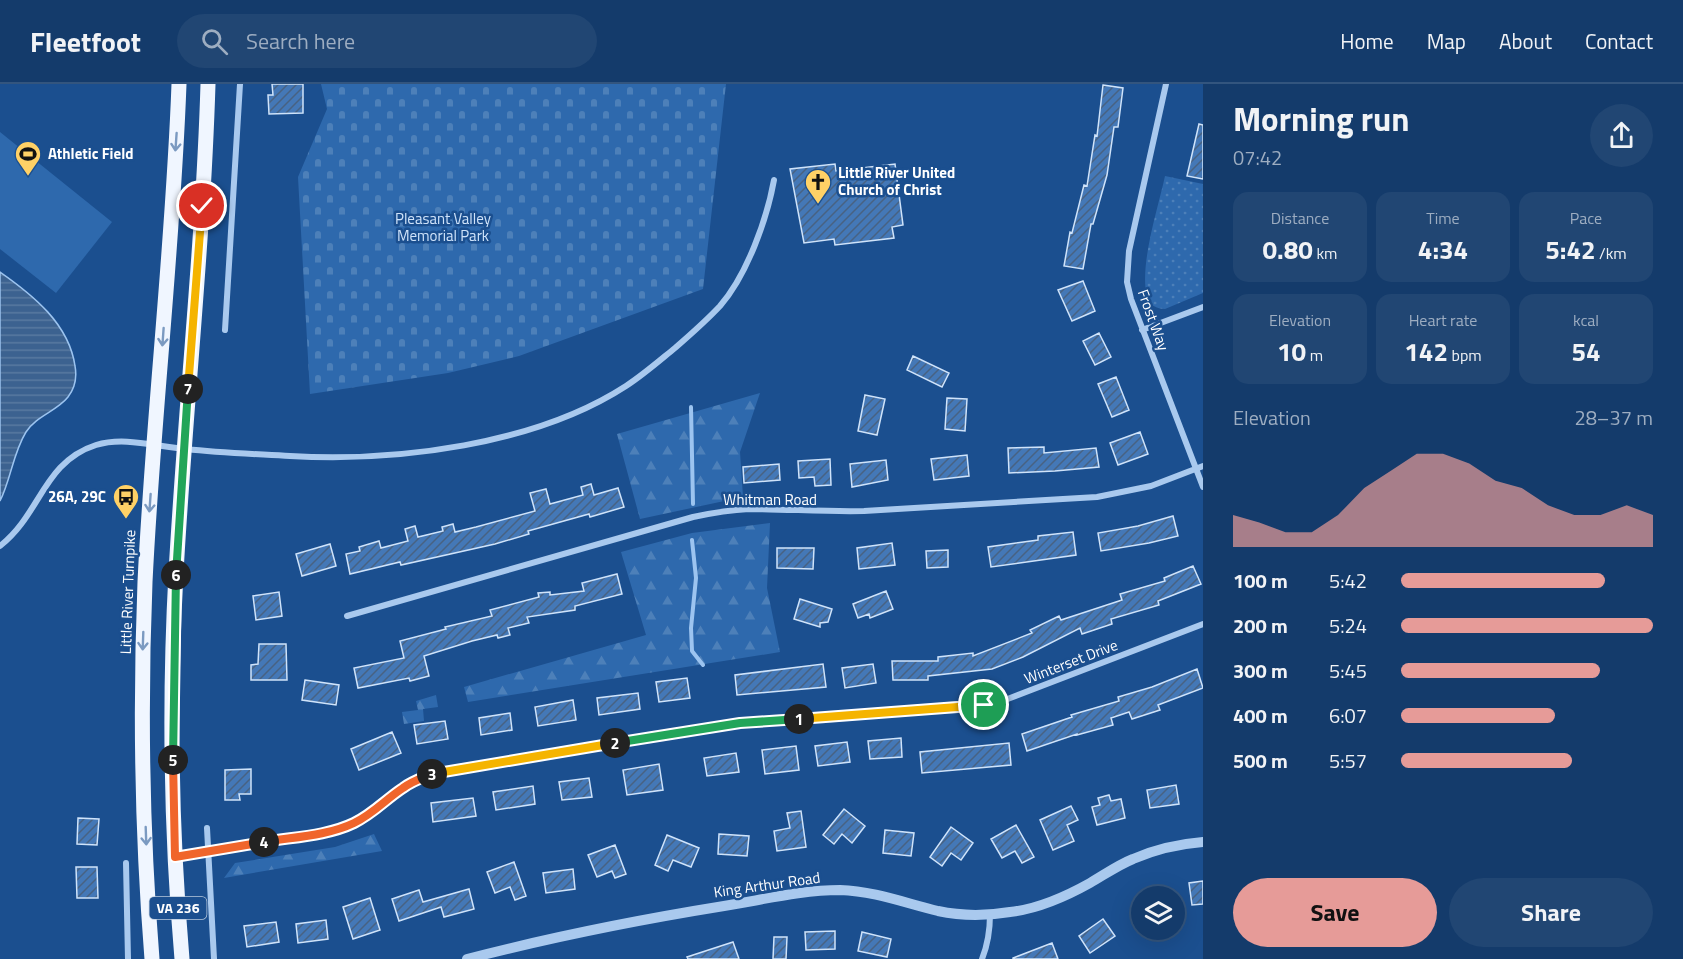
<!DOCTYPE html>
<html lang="en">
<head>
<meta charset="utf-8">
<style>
  body { margin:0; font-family:"Titillium Web",sans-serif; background:#214673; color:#f1f3f6; height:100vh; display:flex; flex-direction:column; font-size:22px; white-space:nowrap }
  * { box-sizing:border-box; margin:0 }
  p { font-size:20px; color:#9dadc1 }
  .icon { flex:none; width:33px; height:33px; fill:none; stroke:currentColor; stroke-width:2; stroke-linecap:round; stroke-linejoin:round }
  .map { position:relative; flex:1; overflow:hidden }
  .panel { display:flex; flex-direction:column; background:#143b6b; width:480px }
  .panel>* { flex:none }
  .tools { position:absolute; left:1131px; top:802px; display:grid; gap:12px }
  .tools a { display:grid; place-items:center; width:54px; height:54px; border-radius:50%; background:#143b6b; box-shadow:0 6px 24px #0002,0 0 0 2px #33557e; font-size:30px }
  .pin { position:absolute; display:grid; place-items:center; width:51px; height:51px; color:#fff; margin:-26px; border:3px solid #fff; border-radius:50%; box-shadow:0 2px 6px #0007 }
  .km { position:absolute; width:30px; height:30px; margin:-15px; border-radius:50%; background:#222; color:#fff; font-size:16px; line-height:30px; text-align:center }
  .round { display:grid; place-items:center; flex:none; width:63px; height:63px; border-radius:32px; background:#214673 }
  .overview { display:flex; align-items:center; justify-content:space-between; height:102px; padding:0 30px }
  h1 { font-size:33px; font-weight:700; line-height:45px }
  .metrics { display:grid; grid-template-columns:repeat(3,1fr); gap:9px; height:102px; padding:6px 30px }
  .metrics div { display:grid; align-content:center; border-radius:15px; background:#214673; text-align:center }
  .metrics b { font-size:26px; font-weight:700 }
  .metrics small { font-size:16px; font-weight:400 }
  .metrics p { font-size:16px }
  .chart { height:168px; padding:12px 30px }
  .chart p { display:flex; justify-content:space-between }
  .chart svg { width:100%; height:108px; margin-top:6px; fill:#e69b98; opacity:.7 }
  .action { display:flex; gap:12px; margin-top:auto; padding:12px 30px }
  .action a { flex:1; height:69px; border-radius:36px; background:#e69b98; color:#111; font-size:24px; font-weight:700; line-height:69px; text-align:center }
  .action a+a { background:#214673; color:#f1f3f6 }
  ul { padding:0 30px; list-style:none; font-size:20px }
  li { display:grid; grid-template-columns:96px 72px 1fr; align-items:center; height:45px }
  li i { height:15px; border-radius:8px; background:#e69b98 }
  header { display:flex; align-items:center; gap:36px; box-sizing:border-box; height:84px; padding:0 30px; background:#143b6b; border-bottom:2px solid #33557e }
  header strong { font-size:28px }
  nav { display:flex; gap:33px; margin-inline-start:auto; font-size:21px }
  .search { width:420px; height:54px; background:#214673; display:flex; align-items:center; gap:15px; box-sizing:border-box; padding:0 21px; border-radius:33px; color:#9dadc1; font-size:22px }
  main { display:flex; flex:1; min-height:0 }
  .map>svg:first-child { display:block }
  .forest { fill:url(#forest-firs) }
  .cemetery { fill:url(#cemetery-stones) }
  .park { fill:url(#park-dots) }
  .pitch { fill:#2e69ad }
  .water { fill:url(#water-rules); stroke:#9cc4f0; stroke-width:1.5 }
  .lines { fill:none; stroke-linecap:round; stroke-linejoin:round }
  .stream { stroke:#9cc4f0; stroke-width:4 }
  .building { fill:url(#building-hatch); stroke:#cfe3fa; stroke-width:1.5 }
  .minor { stroke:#a9c9ee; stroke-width:6 }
  .tertiary { stroke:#a9c9ee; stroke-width:10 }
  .primary { stroke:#f0f6ff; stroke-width:15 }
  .oneway { stroke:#7b9ac1 }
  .split-1-casing { stroke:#fff; stroke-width:12 }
  .split-2-casing { stroke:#fff; stroke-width:12 }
  .split-3-casing { stroke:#fff; stroke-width:12 }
  .split-4-casing { stroke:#fff; stroke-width:12 }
  .split-5-casing { stroke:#fff; stroke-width:12 }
  .split-6-casing { stroke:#fff; stroke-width:12 }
  .split-7-casing { stroke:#fff; stroke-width:12 }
  .split-8-casing { stroke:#fff; stroke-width:12 }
  .split-1 { stroke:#f5b400; stroke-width:8 }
  .split-2 { stroke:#22a559; stroke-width:8 }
  .split-3 { stroke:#f5b400; stroke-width:8 }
  .split-4 { stroke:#f0652b; stroke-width:8 }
  .split-5 { stroke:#f0652b; stroke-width:8 }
  .split-6 { stroke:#22a559; stroke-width:8 }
  .split-7 { stroke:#22a559; stroke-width:8 }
  .split-8 { stroke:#f5b400; stroke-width:8 }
  .labels { text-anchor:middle; stroke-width:5; stroke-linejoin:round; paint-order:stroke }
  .shield { fill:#1b4f8f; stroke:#bbcadd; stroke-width:1.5 }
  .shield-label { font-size:14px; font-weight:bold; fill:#fff }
  .poi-label { font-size:15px; font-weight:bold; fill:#fff; stroke:#1b4f8f; text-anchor:start }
  .park-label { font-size:15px; fill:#cfe3fa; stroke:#1b4f8f }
  .street-label { font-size:15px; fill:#fff; stroke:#1b4f8f }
</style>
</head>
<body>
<header>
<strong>Fleetfoot</strong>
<div class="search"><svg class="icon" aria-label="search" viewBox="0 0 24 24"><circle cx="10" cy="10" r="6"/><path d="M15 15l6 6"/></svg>Search here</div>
<nav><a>Home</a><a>Map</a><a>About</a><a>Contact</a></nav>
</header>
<main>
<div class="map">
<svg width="1203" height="875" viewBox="0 0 1203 875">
  <defs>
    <pattern id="forest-firs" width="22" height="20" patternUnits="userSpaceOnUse" patternTransform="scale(1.5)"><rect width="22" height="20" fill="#2e69ad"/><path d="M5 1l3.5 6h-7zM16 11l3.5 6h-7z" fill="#4d80b9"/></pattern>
    <pattern id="cemetery-stones" width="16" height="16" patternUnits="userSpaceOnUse" patternTransform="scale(1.5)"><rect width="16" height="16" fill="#2e69ad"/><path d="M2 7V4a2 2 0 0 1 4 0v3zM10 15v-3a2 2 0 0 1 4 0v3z" fill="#4d80b9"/></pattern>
    <pattern id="park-dots" width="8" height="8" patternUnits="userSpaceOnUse" patternTransform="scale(1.5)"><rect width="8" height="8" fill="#2e69ad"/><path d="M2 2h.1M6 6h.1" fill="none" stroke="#4d80b9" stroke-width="1.8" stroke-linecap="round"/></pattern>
    <pattern id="water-rules" width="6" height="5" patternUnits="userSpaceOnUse" patternTransform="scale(1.5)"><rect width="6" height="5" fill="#3c6290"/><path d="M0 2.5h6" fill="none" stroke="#597aa1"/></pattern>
    <pattern id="building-hatch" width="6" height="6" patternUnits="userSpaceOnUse" patternTransform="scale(1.5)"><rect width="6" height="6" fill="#4478b7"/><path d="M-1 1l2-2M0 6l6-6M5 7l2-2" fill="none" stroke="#486282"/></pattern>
  </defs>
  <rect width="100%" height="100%" fill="#1b4f8f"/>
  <path class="forest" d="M760,309L740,368L743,413L640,435L617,350Z
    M770,439L767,504L780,568L468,618L464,603L646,551L621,468L692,449Z
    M436,611L438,623L423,625L424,637L404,640L402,628L418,626L416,617Z
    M374,750L382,767L224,794L235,779L335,763Z"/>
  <path class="cemetery" d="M321,0H726L703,205L519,272L448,289L310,310L298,93L327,25Z"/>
  <path class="park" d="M1165,92L1203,100V209L1165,225C1157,225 1149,221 1147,213C1139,181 1158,125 1165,92Z"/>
  <path class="pitch" d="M0,48L112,138L56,209L0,165Z"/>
  <path class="water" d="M0,188C33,211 69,240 75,282C77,293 75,304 68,313C57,327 36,332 26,348C13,369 11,395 0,417Z"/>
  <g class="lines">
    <path class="stream" d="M691,323L693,420
      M692,456L696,494L691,544L692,567L703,581"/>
  </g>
  <path class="building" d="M272,0H303V29L269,30L268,11H273Z
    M1103,1L1123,4L1118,43H1114L1107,91L1093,140H1091L1083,185L1064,182L1070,148L1072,149L1084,101L1087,102L1095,51L1097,52Z
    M1199,40L1203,41V95L1187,92Z
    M835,80L836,87L895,80L903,141L892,143L894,154L835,161L834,155L804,159L790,85Z
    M1083,197L1095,227L1072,237L1058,206Z
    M1099,249L1111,273L1095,281L1083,257Z
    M913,272L949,289L942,303L907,286Z
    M1116,293L1129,326L1112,333L1098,300Z
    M865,311L885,315L877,351L858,347Z
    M947,314L967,315L965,347L945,345Z
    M1140,348L1148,370L1118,381L1110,359Z
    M1044,363V369L1096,364L1099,383L1055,387L1009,389L1008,364Z
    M967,371L969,392L934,396L931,375Z
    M830,375L831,401L815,402L814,393L799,394L798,377Z
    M886,376L888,396L852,403L850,380Z
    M779,380L780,396L744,399L743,383Z
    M591,400L594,411L618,404L624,423L590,433L589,430L528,447L529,450L495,460L401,481L400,478L350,490L346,470L360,467L359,463L379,457L381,464L408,457L405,445L415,442L418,453L443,447L442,443L453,440L455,448L476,443L535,427L530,409L546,405L550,420L583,411L581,403Z
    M1173,432L1178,452L1149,459L1101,467L1098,449L1138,442Z
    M1073,448L1076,471L991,483L988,463L1038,456V452Z
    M892,459L895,481L859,485L857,464Z
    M330,460L336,482L302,492L296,470Z
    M777,464H814L813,485L777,484Z
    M948,466V483L927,484L926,467Z
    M1193,482L1201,500L1158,517L1159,521L1111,535L1112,540L1082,550L1080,544L1023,573L992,585L928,592V596H893L892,577H938V573L973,569V572L1032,549L1030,546L1059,532L1061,536L1122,516L1120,510L1165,497L1164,494Z
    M617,490L622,510L575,522V526L527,533L529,539L508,544L510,551L498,554L497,551L472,557L424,572L429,592L410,597L409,594L358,604L354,584L404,574L400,557L446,545L445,543L492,532L490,526L539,513L538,509L550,508V511L584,507L582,499Z
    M886,507L893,525L870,534L869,530L858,534L853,520Z
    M279,508L282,532L256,536L253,512Z
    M800,515L832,525L828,538L820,539V543L794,535Z
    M259,560H286L287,596H251V581L258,580Z
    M823,580L826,603L737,611L735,591Z
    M873,580L876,599L845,604L842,584Z
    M1197,585L1203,604L1158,621L1160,626L1132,635L1129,628L1111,634L1113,641L1077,651V650L1027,667L1022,650L1072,633L1071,631L1119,617L1118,613L1152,603Z
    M687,594L690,614L659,618L656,598Z
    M305,596L339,601L336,621L302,616Z
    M638,609L640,625L599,631L597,614Z
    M573,616L576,636L538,642L535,623Z
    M510,629L512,646L481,651L479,634Z
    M445,637L448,655L417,660L414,641Z
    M392,648L401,669L359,686L351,665Z
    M901,654L902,673L870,675L868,657Z
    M847,658L850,678L818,682L815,662Z
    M1009,659L1011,681L922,689L920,668Z
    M796,662L799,686L765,690L762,666Z
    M736,669L739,688L707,692L704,674Z
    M659,680L663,706L627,711L623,686Z
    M251,685V710H239L240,716H225V686Z
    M589,694L592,713L562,716L559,698Z
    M1176,701L1179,720L1150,724L1147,706Z
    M533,702L535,720L496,726L493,708Z
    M1109,711L1111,717L1121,715L1125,734L1097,741L1092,723L1100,721L1098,714Z
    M473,714L476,732L433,738L431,719Z
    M1071,722L1078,736L1067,741L1074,757L1053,766L1040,736Z
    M844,725L865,742L852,759L842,750L834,760L823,751Z
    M801,727L806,763L777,767L774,747L790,744L787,729Z
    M78,734L99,735L97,761L77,760Z
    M1016,741L1034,773L1022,779L1015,767L1002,774L991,755Z
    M951,743L973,759L961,776L951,769L942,782L930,773Z
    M885,746L914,749L911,772L883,769Z
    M719,750L749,752L747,772L718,770Z
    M667,751L699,764L691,783L673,776L668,787L655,781Z
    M615,761L626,790L615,794L612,787L597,793L588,771Z
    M514,778L526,812L515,816L510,803L495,809L487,788Z
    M76,783H97L98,814H77Z
    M573,785L575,805L546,809L543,789Z
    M1203,797V820L1192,821L1189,799Z
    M469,805L474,825L444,833L441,823L399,837L392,815L419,806L423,818Z
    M370,814L380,846L353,855L343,823Z
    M1103,835L1115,852L1090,869L1079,852Z
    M326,836L328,855L298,859L296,840Z
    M276,838L279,858L247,863L244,842Z
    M835,847V865L806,866L805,848Z
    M862,848L891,855L887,873L858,867Z
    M774,853H787L786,875H773Z
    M733,858L739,875H688L687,873Z
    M1052,859L1058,875H1013V874Z"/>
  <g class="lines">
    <path class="minor" d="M1166,0L1129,167L1127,198L1131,215L1203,403
      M225,246L240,0
      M1142,246L1203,223
      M0,462C41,430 43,378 96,361C125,352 157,363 186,365C221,369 256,370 290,372C397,378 535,361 626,302C643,291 659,277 675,264C690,251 706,237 720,222C747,191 767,135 774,96
      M347,532L693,433C712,429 730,426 749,425C787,425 826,428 864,427L1097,413L1151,402L1203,382
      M207,744L214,875
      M176,773L336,746C349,741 363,736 374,728C396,711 406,699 433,689L740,639L984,621L1005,616L1203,540
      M126,779L128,875
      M982,875C988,860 990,847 990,830"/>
    <path class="tertiary" d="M467,875C552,853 637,836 724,822C762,816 802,806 840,806C874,807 905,819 938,827C961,832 986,832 1010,828C1038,825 1065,813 1090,799C1104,791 1118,781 1133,775C1156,765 1178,760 1203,758"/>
    <path class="primary" d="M152,875C142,750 140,623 145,498C153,332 173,166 179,0
      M182,875C171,747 169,617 176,489C185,326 203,163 208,0"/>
  </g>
  <defs><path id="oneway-shaft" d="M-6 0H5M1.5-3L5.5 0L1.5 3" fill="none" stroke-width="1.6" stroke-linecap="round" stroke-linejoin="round" transform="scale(1.5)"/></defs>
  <g class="oneway">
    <use href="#oneway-shaft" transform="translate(176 58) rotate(94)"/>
    <use href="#oneway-shaft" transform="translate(163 253) rotate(94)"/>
    <use href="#oneway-shaft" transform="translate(150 419) rotate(94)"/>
    <use href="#oneway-shaft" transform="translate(143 557) rotate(92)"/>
    <use href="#oneway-shaft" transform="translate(146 752) rotate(88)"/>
  </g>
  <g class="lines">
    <g class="split-1-casing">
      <path id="split-1" d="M799,635L984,621"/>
    </g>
    <g class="split-2-casing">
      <path id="split-2" d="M615,659L740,639L799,635"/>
    </g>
    <g class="split-3-casing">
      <path id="split-3" d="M432,690L615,659"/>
    </g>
    <g class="split-4-casing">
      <path id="split-4" d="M264,758C293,753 327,752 354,739C373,730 386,715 403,704C412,697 422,694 432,690"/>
    </g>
    <g class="split-5-casing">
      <path id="split-5" d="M173,676L175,773L264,758"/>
    </g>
    <g class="split-6-casing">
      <path id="split-6" d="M173,676L176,491"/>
    </g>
    <g class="split-7-casing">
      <path id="split-7" d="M176,491L188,305"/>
    </g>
    <g class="split-8-casing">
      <path id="split-8" d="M188,305L202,122"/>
    </g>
    <use href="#split-1" class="split-1"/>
    <use href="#split-2" class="split-2"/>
    <use href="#split-3" class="split-3"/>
    <use href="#split-4" class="split-4"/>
    <use href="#split-5" class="split-5"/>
    <use href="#split-6" class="split-6"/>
    <use href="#split-7" class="split-7"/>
    <use href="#split-8" class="split-8"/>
  </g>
  <defs>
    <g id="stadium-pin" transform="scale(1.35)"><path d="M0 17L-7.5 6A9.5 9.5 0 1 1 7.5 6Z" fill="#ffd166" stroke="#1b4f8f"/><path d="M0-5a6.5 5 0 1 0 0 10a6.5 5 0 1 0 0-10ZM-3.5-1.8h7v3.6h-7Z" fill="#111"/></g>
    <g id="church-pin" transform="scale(1.35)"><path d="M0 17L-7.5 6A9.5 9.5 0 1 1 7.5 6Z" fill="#ffd166" stroke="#1b4f8f"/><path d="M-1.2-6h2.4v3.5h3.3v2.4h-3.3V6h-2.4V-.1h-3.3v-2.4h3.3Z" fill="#111"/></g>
    <g id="bus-pin" transform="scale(1.35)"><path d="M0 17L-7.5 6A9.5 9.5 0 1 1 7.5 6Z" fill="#ffd166" stroke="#1b4f8f"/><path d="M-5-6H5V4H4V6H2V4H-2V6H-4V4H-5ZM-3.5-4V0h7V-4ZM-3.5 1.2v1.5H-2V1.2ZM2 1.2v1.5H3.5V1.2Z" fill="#111"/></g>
  </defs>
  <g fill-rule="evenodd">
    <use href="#stadium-pin" x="28" y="70"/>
    <use href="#church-pin" x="818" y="98"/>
    <use href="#bus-pin" x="126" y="413"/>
  </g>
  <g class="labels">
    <rect class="shield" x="149.5" y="813" width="57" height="22" rx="4.5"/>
    <g class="shield-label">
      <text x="178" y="829">VA 236</text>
    </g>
    <g class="poi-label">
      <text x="48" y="75">Athletic Field</text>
      <text x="838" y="94">Little River United<tspan x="838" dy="17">Church of Christ</tspan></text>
      <text x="106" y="418" text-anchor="end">26A, 29C</text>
    </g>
    <g class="park-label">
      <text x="443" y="140">Pleasant Valley<tspan x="443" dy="17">Memorial Park</tspan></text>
    </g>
    <g class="street-label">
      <text transform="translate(1153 236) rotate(70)" y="5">Frost Way</text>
      <text x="770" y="421">Whitman Road</text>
      <text transform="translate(128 508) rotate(-88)" y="5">Little River Turnpike</text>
      <text transform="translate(1071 578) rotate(-21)" y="5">Winterset Drive</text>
      <text transform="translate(767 801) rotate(-8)" y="5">King Arthur Road</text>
    </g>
  </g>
</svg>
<div class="tools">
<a><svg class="icon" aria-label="layers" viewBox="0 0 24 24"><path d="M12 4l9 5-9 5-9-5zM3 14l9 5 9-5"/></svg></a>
</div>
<div class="pin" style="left:984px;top:621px;background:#1e9e55"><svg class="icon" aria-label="arrive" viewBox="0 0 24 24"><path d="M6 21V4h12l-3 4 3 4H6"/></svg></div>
<div class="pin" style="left:202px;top:122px;background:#d93025"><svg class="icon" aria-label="check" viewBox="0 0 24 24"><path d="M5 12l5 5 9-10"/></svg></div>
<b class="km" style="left:799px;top:635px">1</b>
<b class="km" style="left:615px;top:659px">2</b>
<b class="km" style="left:432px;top:690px">3</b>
<b class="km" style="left:264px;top:758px">4</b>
<b class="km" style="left:173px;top:676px">5</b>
<b class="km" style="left:176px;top:491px">6</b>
<b class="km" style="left:188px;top:305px">7</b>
</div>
<section class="panel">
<div class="overview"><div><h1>Morning run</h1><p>07:42</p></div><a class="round"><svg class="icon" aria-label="share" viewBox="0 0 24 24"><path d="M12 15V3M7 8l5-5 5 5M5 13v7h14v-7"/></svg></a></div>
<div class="metrics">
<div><p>Distance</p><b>0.80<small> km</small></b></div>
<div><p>Time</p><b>4:34</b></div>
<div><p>Pace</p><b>5:42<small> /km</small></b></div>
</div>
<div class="metrics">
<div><p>Elevation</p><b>10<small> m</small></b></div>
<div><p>Heart rate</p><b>142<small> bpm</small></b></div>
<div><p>kcal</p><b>54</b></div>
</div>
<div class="chart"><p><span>Elevation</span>28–37 m</p>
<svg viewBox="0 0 160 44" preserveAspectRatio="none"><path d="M0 44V31L10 34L20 38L30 38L40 31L50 20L60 13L70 6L80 6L90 10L100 17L110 20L120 27L130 31L140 31L150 27L160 31V44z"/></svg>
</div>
<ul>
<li><b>100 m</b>5:42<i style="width:81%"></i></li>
<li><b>200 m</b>5:24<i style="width:100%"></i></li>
<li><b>300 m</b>5:45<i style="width:79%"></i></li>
<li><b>400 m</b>6:07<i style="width:61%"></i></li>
<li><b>500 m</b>5:57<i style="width:68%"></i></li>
</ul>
<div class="action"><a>Save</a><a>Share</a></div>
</section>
</main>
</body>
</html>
